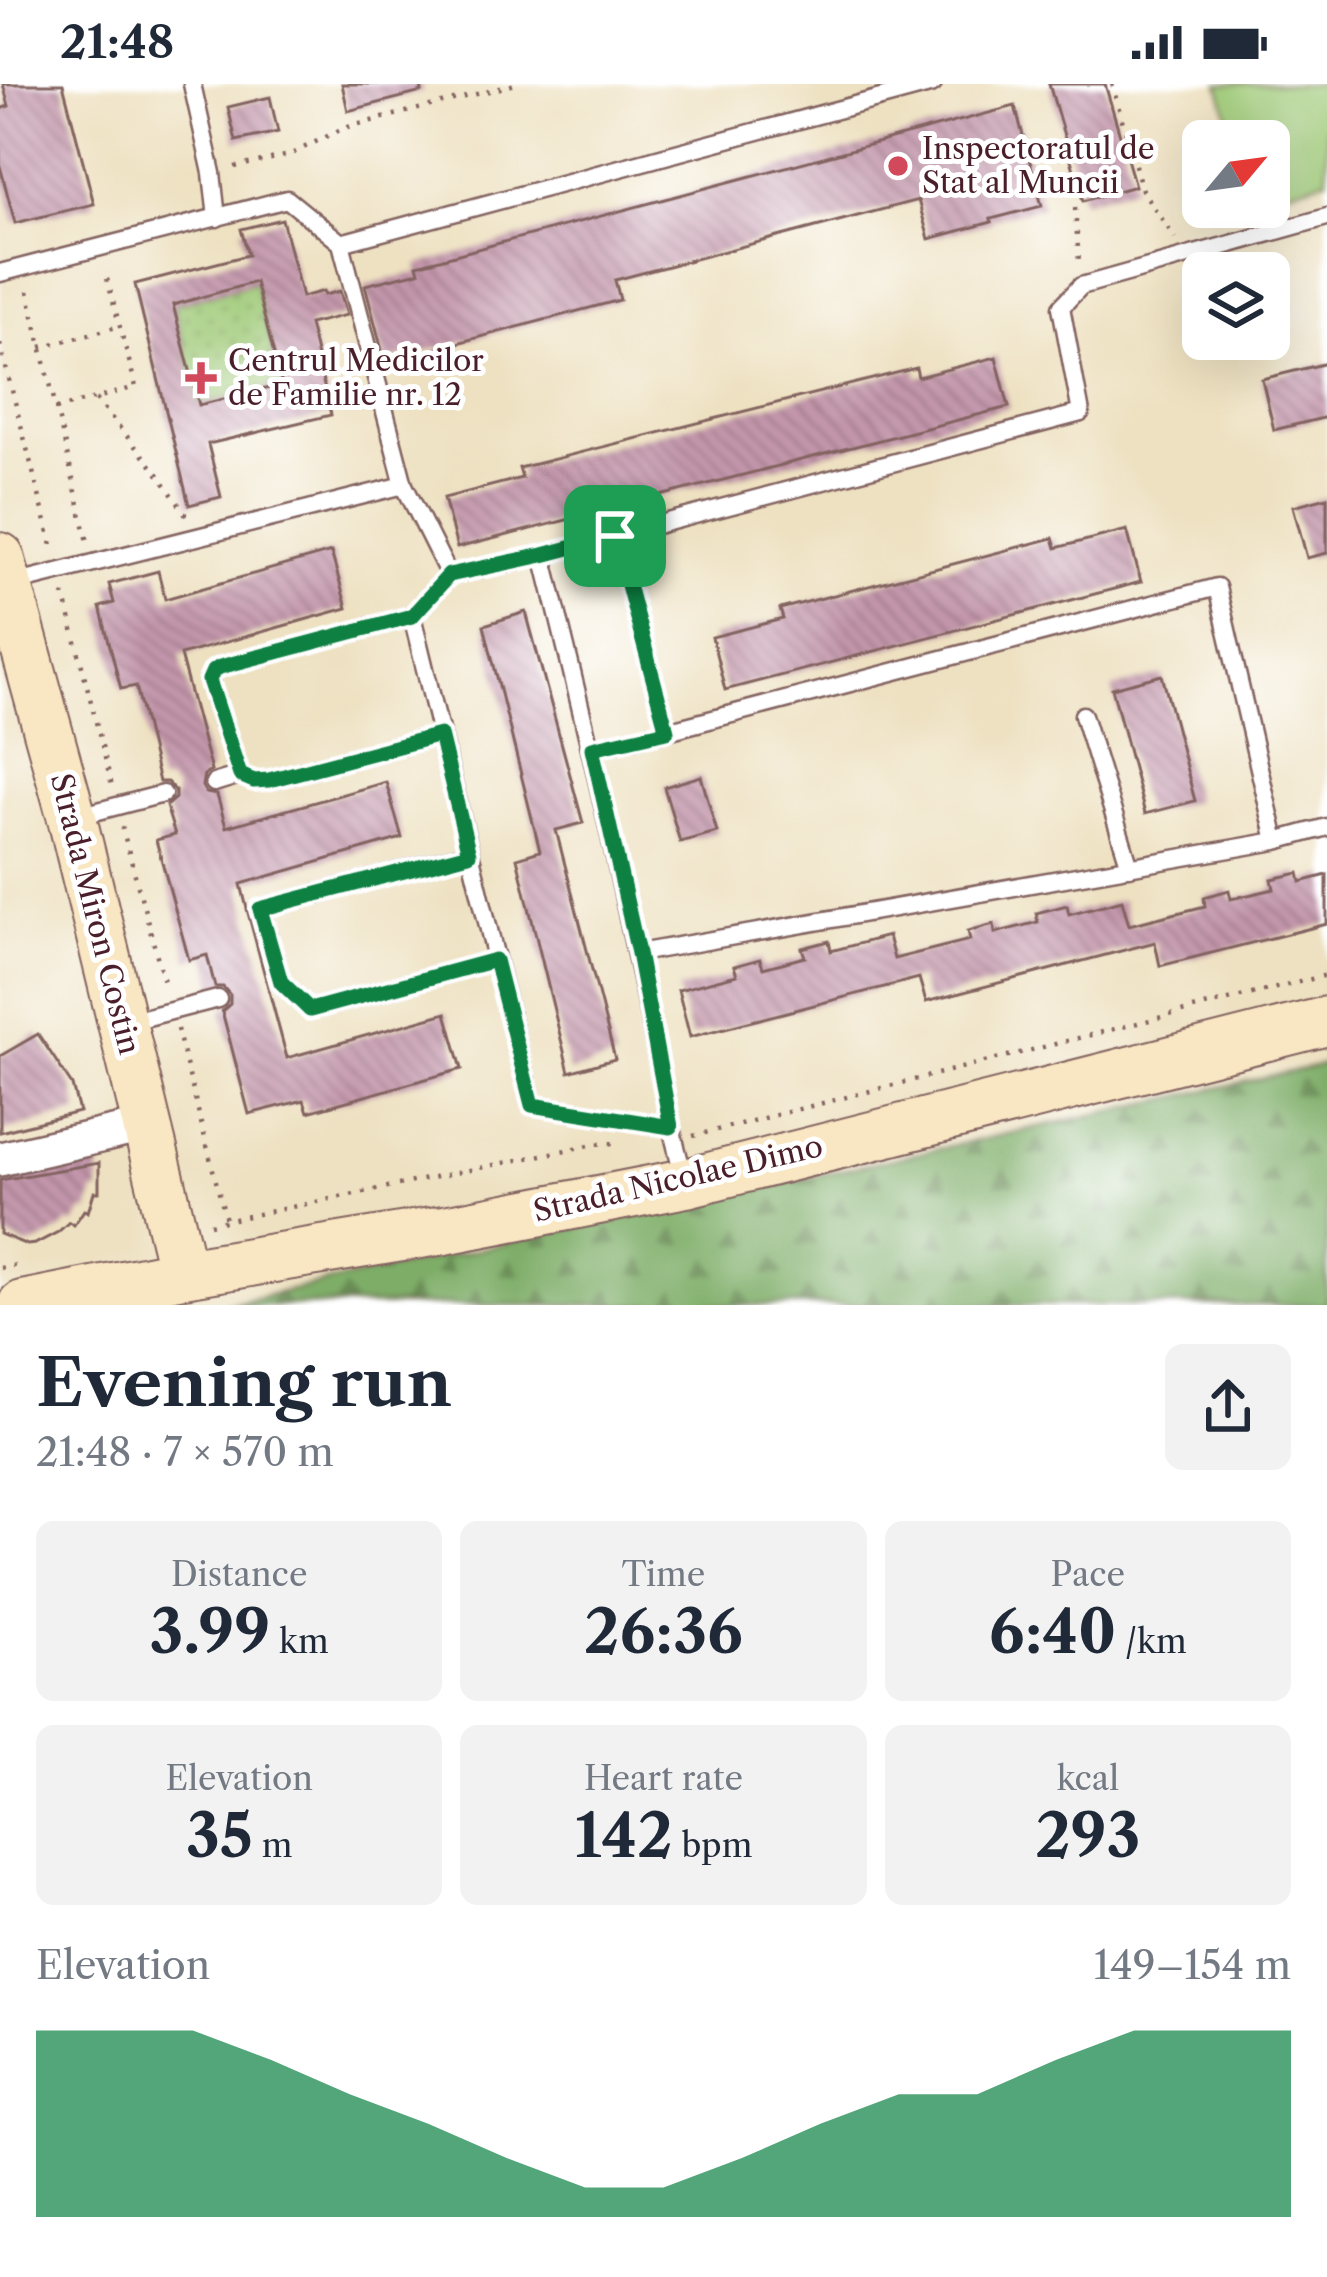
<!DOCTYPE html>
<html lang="en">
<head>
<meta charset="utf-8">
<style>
  body { margin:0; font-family:"Libre Caslon Text",serif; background:#f2f2f3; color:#1f2937; height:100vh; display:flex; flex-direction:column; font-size:45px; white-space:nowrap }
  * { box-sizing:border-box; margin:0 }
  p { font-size:39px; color:#747a83 }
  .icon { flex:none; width:66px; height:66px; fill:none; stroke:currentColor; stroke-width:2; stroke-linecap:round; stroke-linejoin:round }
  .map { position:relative; height:1221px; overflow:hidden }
  .sheet { display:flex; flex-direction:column; background:#fff; flex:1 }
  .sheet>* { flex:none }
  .needle { width:78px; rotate:61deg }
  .tools { position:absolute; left:1182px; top:36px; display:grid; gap:24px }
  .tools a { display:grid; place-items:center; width:108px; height:108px; border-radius:18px; background:#fff; box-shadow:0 12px 48px #0002; font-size:60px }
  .pin { position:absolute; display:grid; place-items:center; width:102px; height:102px; color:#fff; margin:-51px; border-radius:24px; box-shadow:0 6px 18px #0006 }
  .round { display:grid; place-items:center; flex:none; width:126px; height:126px; border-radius:18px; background:#f2f2f3 }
  .headline { display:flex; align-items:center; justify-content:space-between; height:204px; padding:0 36px }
  h1 { font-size:66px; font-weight:800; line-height:90px }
  .figures { display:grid; grid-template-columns:repeat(3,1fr); gap:18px; height:204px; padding:12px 36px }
  .figures div { display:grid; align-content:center; border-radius:18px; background:#f2f2f3; text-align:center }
  .figures b { font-size:60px; font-weight:800 }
  .figures small { font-size:33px; font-weight:400 }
  .figures p { font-size:33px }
  .chart { height:336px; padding:24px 36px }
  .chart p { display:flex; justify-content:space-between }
  .chart svg { width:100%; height:216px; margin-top:12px; fill:#0b8043; opacity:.7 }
  .status { display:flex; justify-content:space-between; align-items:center; height:84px; padding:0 60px; background:#fff; direction:ltr }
  .status svg { height:33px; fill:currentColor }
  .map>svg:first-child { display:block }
  .grass { fill:#9ec976; stroke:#747450; stroke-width:3 }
  .forest { fill:url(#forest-firs); stroke:#646649; stroke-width:3 }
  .garden { fill:url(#garden-dots); stroke:#747450; stroke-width:3 }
  .building { fill:url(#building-back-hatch); fill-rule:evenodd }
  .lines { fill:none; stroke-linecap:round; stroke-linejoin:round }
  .lane-casing { stroke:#836360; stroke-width:21 }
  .street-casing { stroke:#836360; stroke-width:38 }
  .secondary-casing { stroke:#836360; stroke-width:52 }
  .path { stroke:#836360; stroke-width:4.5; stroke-dasharray:3 9; stroke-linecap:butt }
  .lane { stroke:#fff; stroke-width:16 }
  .street { stroke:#fff; stroke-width:33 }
  .secondary { stroke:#f9e7c3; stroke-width:48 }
  .route-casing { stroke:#fff; stroke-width:24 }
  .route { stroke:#0b8043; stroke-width:15 }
  .poi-dot { fill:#d1495b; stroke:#fff; stroke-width:4.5 }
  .labels { text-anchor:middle; stroke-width:10; stroke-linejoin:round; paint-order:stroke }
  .poi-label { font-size:30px; fill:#4a1f2b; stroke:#fff; text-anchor:start }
  .street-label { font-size:30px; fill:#4a1f2b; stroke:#fff }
</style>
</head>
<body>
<div class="status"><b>21:48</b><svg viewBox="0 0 49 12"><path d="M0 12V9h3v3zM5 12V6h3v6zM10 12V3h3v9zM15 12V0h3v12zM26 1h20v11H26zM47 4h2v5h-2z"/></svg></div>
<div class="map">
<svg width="1327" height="1221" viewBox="0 0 1327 1221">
  <defs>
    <pattern id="forest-firs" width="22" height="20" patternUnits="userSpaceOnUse" patternTransform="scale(3)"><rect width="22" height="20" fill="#7ead67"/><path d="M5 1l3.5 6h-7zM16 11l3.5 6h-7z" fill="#698c55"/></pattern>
    <pattern id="garden-dots" width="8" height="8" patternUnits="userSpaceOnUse" patternTransform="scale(3)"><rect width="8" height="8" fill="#9ec976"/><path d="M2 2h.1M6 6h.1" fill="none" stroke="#8aac66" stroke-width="1.8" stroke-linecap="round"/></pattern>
    <pattern id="building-back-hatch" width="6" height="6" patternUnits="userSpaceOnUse" patternTransform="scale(3)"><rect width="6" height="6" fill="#c396ab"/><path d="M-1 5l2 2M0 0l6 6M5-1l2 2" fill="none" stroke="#a07a8b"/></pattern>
  </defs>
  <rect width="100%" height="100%" fill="#fff"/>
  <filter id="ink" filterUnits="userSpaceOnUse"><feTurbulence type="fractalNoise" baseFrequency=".00833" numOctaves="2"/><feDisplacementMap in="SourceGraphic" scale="24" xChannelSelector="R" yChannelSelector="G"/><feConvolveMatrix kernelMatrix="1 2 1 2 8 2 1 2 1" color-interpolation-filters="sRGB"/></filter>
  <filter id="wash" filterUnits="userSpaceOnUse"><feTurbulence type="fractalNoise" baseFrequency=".004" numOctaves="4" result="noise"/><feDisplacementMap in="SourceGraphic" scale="48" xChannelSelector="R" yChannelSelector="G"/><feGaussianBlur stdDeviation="2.7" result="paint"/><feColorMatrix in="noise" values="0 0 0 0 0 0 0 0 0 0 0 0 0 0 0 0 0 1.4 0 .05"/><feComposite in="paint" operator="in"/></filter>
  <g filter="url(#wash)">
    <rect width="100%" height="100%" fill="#eee1c1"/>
    <path class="grass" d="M1219,0H1327V95L1269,112V57H1236Z"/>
    <path class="forest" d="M1327,980V1221H223Z"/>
    <path class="garden" d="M255,198L282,301L199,321L173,221Z"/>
    <g id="blocks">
      <path class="building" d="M3,0H63L94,120L15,139L0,82V25L9,22Z
        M342,0H421L422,8L348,27Z
        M1049,0H1105L1135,102L1083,117Z
        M270,13L278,48L236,57L228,23Z
        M1015,22L1042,122L991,135L992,138L929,155L918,116L615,196L620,216L385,278L365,201L419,188L417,181Z
        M282,135L302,213L324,207L325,211L340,207L347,231L309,240L331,331L208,360L221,413L189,421L135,200L248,171L241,145ZM255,198L282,301L199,321L173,221Z
        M996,273L1009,323L457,464L444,414L522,394L519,384L916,284L918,293Z
        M1327,279V333L1274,346L1262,295Z
        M1327,413V469L1307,474L1293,422Z
        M1127,446L1141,498L725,606L712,553L783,535L780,525L1053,454L1056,464Z
        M331,468L347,524L180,571L211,687L204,691L202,702L206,709L217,711L226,743L386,698L402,754L241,800L248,829L287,974L446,929L462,985L308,1028L304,1016L249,1030L222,927L230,920V911L223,903H215L207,871L189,876L156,756L175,751L166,722L175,714V706L167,698H159L136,602L121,605L100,523L114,519L109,500L158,487L165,515Z
        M526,528L583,739L556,746L615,975L569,988L517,774L540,767L484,541Z
        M1162,591L1195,717L1145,730L1112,604Z
        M701,692L717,748L680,758L664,703Z
        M1299,789L1301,798L1327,791V840L1160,882L1155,858L926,918L919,894L690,953L678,906L737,891L734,882L760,875L763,884L805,873L802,864L829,857L831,867L888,852L894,875L970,856L968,847L994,840L995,849L1038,838L1036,829L1067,821L1069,830L1122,816L1129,841L1205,822L1204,813L1229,806L1231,815L1274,805L1272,795Z
        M38,950L72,1001L79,1028L0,1048V972Z
        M99,1079V1108H94L88,1128L84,1126L74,1141L69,1138L58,1148L35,1160L27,1161L0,1150V1096Z"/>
    </g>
  </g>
  <g filter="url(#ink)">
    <use href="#blocks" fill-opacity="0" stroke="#836360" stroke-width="3"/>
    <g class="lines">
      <g class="lane-casing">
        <path id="lane" d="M192,0L212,89L217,134
          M341,159L404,401L449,491
          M0,189L287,115L341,159L933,0
          M615,452L667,647
          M543,471C591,661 634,851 671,1043
          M14,499L404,401
          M412,532L220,583L213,587L209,596L240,691L254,697L269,696L440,651
          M1083,631L1130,783
          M592,664L667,647L1217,503L1276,757
          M214,699L240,691
          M79,732L163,710
          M469,769L260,825L281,898L310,926L495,876
          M638,869L1276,757L1327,743
          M124,939L218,915
          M685,1098L671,1043L532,1021L412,532L449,491L543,471L1081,329L1061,223L1081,202L1327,133"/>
      </g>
      <g class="street-casing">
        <path id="street" d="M0,1075L148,1041"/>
      </g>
      <g class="secondary-casing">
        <path id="secondary" d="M0,473L72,734L183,1189
          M22,1221L183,1189L444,1146L686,1099L1327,937"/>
      </g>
      <path class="path" d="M1112,0L1142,106L1175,154
        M235,83L289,71L344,44L516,0
        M1075,124L1079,178
        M28,207L88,458
        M0,260L54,469
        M41,263L120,242
        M96,315L159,391L188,434
        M56,325L136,303L105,187
        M64,510L112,702
        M122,743L166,905
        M177,945L226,1136
        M693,1052L1327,891
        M210,1140L595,1060L616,1059
        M0,1184L17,1181"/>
      <use href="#lane" class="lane"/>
      <use href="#street" class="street"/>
      <use href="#secondary" class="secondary"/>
    </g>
  </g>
  <g class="lines" filter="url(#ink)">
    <g class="route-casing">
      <path id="route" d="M615,452L667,647L592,664L638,869L671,1043L532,1021L495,876L310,926L281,898L260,825L469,770L440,651L269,696L254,697L240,691L209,596L213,587L220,583L412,532L449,491L543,471Z"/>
    </g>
    <use href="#route" class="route"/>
  </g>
  <g class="poi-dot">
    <circle cx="898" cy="82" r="12"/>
    <path d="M195 276h12v12h12v12h-12v12h-12v-12h-12v-12h12z"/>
  </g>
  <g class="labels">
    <g class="poi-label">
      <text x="922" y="75">Inspectoratul de<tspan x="922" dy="34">Stat al Muncii</tspan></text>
      <text x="228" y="287">Centrul Medicilor<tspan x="228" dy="34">de Familie nr. 12</tspan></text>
    </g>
    <g class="street-label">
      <text transform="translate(95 830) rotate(76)" y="10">Strada Miron Costin</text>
      <text transform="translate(678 1095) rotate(-13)" y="10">Strada Nicolae Dimo</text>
    </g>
  </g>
</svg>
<div class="tools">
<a><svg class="needle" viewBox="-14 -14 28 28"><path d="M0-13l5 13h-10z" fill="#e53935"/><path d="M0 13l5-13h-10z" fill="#747a83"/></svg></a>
<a><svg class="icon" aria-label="layers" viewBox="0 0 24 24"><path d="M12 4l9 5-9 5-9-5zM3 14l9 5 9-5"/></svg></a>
</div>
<div class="pin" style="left:615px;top:452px;background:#1e9e55"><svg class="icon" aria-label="arrive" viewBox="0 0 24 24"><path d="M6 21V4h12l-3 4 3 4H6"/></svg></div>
</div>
<section class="sheet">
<div class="headline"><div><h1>Evening run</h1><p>21:48 · 7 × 570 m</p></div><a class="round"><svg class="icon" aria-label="share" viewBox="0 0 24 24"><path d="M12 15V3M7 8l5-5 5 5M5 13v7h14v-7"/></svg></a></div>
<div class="figures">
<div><p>Distance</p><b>3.99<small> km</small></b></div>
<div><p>Time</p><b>26:36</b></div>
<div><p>Pace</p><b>6:40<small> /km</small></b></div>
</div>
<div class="figures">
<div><p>Elevation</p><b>35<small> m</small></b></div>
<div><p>Heart rate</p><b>142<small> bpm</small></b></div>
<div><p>kcal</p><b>293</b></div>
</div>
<div class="chart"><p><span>Elevation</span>149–154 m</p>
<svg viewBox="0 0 160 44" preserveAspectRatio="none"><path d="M0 44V6L10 6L20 6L30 12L40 19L50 25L60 32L70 38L80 38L90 32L100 25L110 19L120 19L130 12L140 6L150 6L160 6V44z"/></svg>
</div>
</section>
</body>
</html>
